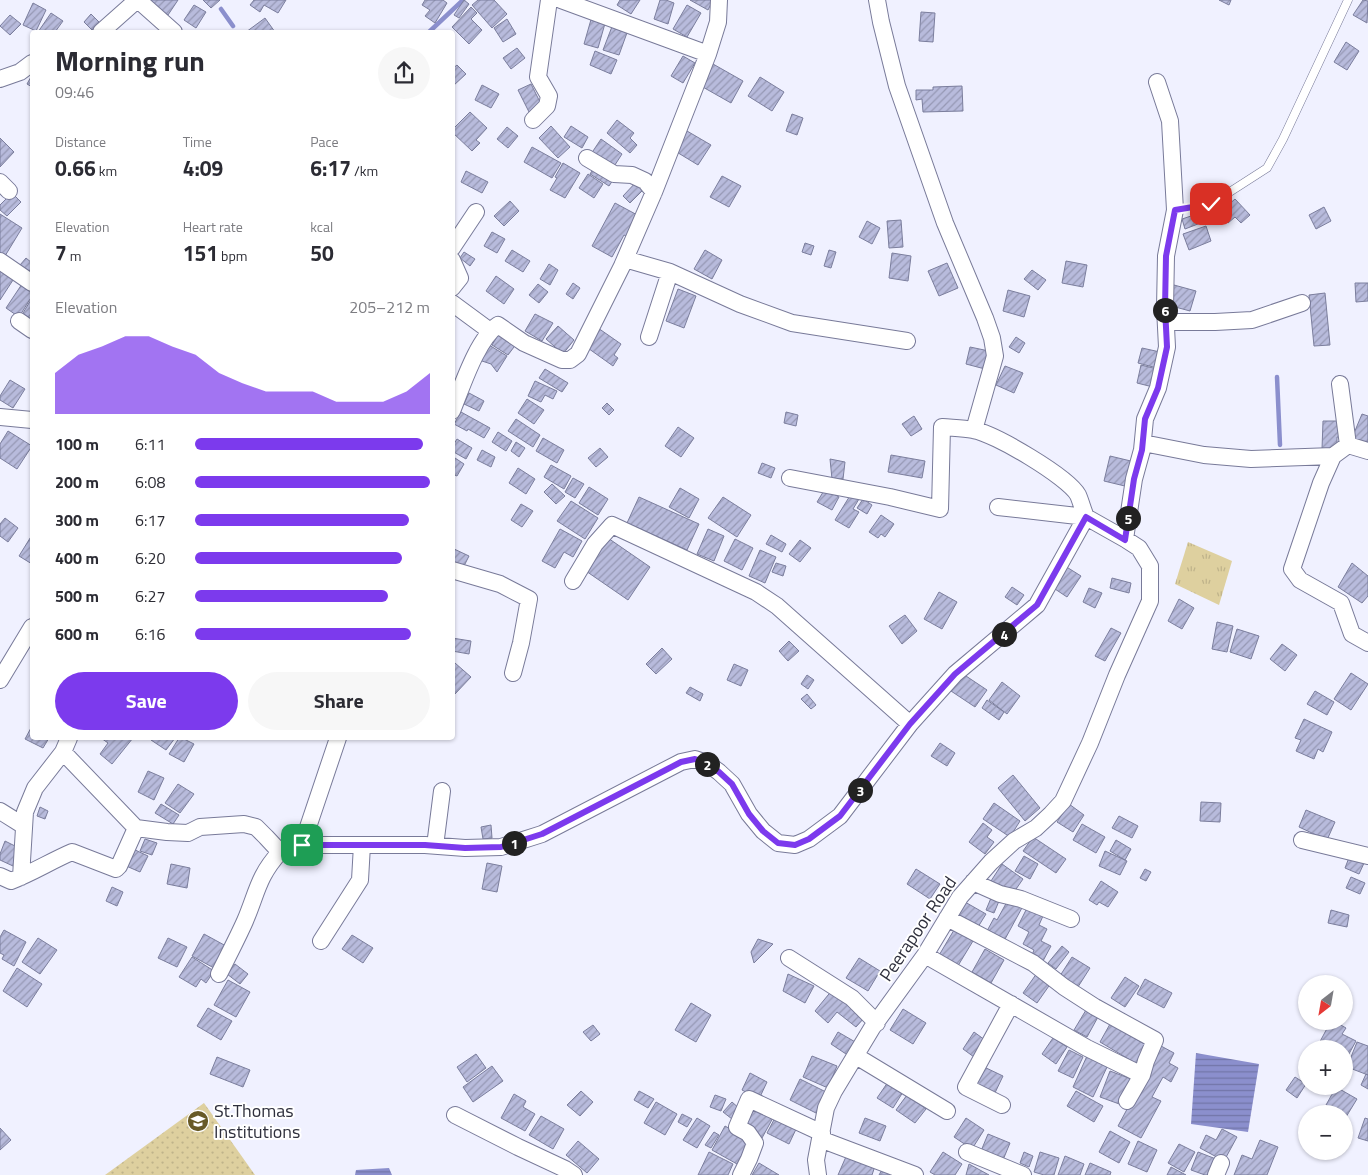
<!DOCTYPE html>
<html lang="en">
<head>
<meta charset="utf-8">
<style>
  body { margin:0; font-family:"Titillium Web",sans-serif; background:#f7f7f7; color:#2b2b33; height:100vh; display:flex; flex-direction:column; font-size:19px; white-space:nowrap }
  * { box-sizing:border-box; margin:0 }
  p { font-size:16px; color:#7c7c81 }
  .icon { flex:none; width:28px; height:28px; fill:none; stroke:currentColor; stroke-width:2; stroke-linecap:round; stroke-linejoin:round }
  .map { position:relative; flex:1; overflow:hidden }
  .panel { position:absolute; left:30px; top:30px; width:425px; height:710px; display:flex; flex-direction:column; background:#fff; border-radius:5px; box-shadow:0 1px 4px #0004 }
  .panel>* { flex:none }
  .needle { width:32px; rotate:211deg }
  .controls { position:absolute; left:1298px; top:975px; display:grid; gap:10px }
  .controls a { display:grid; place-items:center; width:55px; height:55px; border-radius:50%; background:#fff; box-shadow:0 1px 4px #0004; font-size:25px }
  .pin { position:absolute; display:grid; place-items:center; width:42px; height:42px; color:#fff; margin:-21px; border-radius:10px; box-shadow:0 2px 8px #0006 }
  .km { position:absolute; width:25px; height:25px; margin:-12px; border-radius:50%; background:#222; color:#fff; font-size:14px; line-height:25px; text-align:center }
  .round { display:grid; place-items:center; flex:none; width:52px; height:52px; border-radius:26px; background:#f7f7f7 }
  .head { display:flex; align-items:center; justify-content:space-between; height:85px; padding:0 25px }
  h1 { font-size:28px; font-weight:700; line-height:38px }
  .stats { display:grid; grid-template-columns:repeat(3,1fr); gap:8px; height:85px; padding:5px 25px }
  .stats div { display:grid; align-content:center }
  .stats b { font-size:21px; font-weight:700 }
  .stats small { font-size:14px; font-weight:400 }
  .stats p { font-size:14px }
  .chart { height:140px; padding:10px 25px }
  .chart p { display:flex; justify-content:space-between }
  .chart svg { width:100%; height:90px; margin-top:5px; fill:#7c3aed; opacity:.7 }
  .action { display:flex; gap:10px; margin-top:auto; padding:10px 25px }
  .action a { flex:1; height:58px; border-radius:30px; background:#7c3aed; color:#fff; font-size:20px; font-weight:700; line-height:58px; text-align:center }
  .action a+a { background:#f7f7f7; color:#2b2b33 }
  ul { padding:0 25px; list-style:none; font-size:16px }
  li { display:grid; grid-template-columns:80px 60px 1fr; align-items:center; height:38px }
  li i { height:12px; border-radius:6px; background:#7c3aed }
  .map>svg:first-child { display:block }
  .grass { fill:url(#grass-tufts) }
  .park { fill:url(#park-dots) }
  .water { fill:url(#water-rules) }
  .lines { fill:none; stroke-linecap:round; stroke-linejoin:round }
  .stream { stroke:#8b8fcd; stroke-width:4.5 }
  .building { fill:url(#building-hatch); stroke:#7b7e9d }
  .lane-casing { stroke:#787a99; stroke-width:9 }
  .street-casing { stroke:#787a99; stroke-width:18 }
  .lane { stroke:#fff; stroke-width:8 }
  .street { stroke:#fff; stroke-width:16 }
  .route-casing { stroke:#fff; stroke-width:10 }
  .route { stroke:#7c3aed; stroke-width:6 }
  .labels { text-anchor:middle; stroke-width:4; stroke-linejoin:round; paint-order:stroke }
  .street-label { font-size:18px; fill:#2f303d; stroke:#fff }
  .poi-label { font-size:18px; fill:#2f303d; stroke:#fff; text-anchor:start }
</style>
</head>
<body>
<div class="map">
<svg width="1368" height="1175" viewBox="0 0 1368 1175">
  <defs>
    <pattern id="grass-tufts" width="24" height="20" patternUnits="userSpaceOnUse" patternTransform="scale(1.25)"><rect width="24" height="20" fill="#ded09f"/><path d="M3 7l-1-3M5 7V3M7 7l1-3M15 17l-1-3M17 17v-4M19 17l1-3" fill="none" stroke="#bfb38a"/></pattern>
    <pattern id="park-dots" width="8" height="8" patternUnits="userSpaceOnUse" patternTransform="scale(1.25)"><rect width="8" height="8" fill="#ded09f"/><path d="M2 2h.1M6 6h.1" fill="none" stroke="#bfb38a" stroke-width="1.8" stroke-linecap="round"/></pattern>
    <pattern id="water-rules" width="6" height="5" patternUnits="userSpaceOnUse" patternTransform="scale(1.25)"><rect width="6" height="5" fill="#8b8fcd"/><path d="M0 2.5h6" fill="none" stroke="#7275a8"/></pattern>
    <pattern id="building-hatch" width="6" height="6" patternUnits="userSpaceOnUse" patternTransform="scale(1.25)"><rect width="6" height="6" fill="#b8bbdc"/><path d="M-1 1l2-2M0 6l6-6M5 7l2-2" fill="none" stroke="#9698b4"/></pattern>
  </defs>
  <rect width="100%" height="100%" fill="#f0f1ff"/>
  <path class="grass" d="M1188,542L1232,561L1219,605L1175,584Z"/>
  <path class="park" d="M204,1103L255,1175H105Z"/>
  <path class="water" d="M1196,1053L1259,1064L1248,1132L1191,1124Z
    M389,1168L392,1175H355L356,1170Z"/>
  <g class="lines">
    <path class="stream" d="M221,9L233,26
      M429,32L463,0
      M1277,377L1280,445"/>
  </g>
  <path class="building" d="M146,0H178L168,15Z
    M203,0H220L211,8Z
    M254,0H286L278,13L264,5L260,12L250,5Z
    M425,0H443L447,3L435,23L425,16L430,10L422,5Z
    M464,0L469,4L459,18L454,15Z
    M478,0H494L507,14L492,28L472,5Z
    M620,0H640L631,14L617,5Z
    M660,0H666L674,3L668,24L654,19Z
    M690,0H713L708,10Z
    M1219,0H1231L1229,5Z
    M1363,0L1368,1L1367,23L1353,15Z
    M33,3L46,10L36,31L23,25Z
    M194,5L206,12L196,28L184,20Z
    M687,5L701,13L687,37L673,29Z
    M471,7L477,13L471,19L482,30L469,44L452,27Z
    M921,12L935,13L933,42L919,41Z
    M51,13L63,21L55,32H38Z
    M91,14L99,22L92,30L84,22Z
    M10,15L21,24L10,35L0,26Z
    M592,16L606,20L598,48L584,44Z
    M265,18L275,32H246Z
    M507,19L516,34L503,42L494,28Z
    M613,24L628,30L619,55L603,50Z
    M1346,42L1359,51L1347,70L1334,62Z
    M517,48L525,58L511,69L503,58Z
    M595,51L617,60L611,74L590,65Z
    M683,56L695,63L683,83L671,76Z
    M713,64L743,81L731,103L701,86Z
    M457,65L466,74L453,86L452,69Z
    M32,75V87L27,84Z
    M760,77L784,92L772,111L748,96Z
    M531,84L542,106L529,112L518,90Z
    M482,85L499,94L491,108L475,100Z
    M962,86L963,111L923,112L922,99L916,100V90H933V87Z
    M470,112L487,128L476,140L480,143L472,151L452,132V130Z
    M792,114L803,118L797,135L786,131Z
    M617,120L634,133L630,138L637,145L630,153L607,133Z
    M551,126L570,147L558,158L539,138Z
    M571,126L588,137L582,148L564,137Z
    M507,127L518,136L508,148L497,139Z
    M687,131L711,145L698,165L675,151Z
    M0,138L14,152L0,167Z
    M601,139L622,154L613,168L591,154Z
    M532,147L561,163L552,178L524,162Z
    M563,163L580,173L565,198L550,190L557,178L555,177Z
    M594,168L613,180L609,186L590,174Z
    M466,171L488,182L482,193L461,182Z
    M588,174L603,184L594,198L579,188Z
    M722,176L741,186L729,207L710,197Z
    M638,180L646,187L630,203L623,196Z
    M12,193L21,202L7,216L0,210V205Z
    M1235,199L1250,215L1241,223L1235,217L1228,223L1219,213Z
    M510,201L519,211L504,226L494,216Z
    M615,203L641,217L630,238L624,235L612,257L592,246Z
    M1324,207L1331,221L1316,229L1309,215Z
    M1200,213L1203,222L1185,229L1182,219Z
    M0,214L22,228L5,256L0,253Z
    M901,220L903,247L889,248L887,221Z
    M867,221L880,228L872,244L859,237Z
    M1206,226L1211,241L1189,250L1183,234Z
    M492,232L505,239L497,253L484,246Z
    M805,243L814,246L811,255L802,252Z
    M512,250L530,261L523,272L505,261Z
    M705,250L722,260L712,279L694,269Z
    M829,250L836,252L831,268L824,266Z
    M464,252L475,259L470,266L460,258Z
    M892,253L911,256L908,281L889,278Z
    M26,258L32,263V268L29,272L20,265Z
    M1066,261L1087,265L1083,287L1062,283Z
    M947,263L958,288L939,296L928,271Z
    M549,264L558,270L550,285L540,279Z
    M0,270L15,277L0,300Z
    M1032,270L1046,280L1038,290L1024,279Z
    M496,276L514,289L504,304L486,291Z
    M573,283L580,288L573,299L566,294Z
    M1355,283H1368V301L1356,302Z
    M22,284L32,291V296L19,317L6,308Z
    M538,284L548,292L539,303L529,295Z
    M1174,285L1196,291L1190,311L1168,305Z
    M678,289L696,296L684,328L666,321Z
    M1008,290L1030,296L1024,317L1003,311Z
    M1325,293L1330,345L1314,346L1309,295Z
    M32,298V326L20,318Z
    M535,314L553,323L542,341L525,331Z
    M558,326L574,340L563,354L546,339Z
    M598,328L621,344L614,355L618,358L613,366L585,346Z
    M500,332L517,343L508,355L492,345Z
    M1016,337L1025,343L1019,353L1009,347Z
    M489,345L507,356L497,372L491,364L479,360Z
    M970,347L989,351L985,369L966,364Z
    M1142,348L1160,352L1157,368L1138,363Z
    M1141,365L1157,369L1153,387L1137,383Z
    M1005,366L1023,373L1014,393L996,385Z
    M545,369L568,383L562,392L539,378Z
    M10,380L25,389L13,408L0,400V396Z
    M535,381L557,391L553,399L545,395L541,402L528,396Z
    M469,393L484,401L479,411L464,404Z
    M527,399L544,410L534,424L518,413Z
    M607,403L614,410L609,415L602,408Z
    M461,412L490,428L484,438L468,429L467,431L454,424Z
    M786,412L798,415L796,426L784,423Z
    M1362,414L1368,416V444L1352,438Z
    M914,416L922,429L911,436L902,424Z
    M516,419L540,435L533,447L508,431Z
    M1323,421H1342V437H1337V449H1322Z
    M678,427L694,438L681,457L665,446Z
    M8,431L32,446L17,469L0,458V444Z
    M498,432L512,441L506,451L492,442Z
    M543,438L564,450L557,463L536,451Z
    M457,439L472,448L466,459L452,451V447Z
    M516,442L525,448L519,457L511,451Z
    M600,448L608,457L596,467L588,458Z
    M482,450L495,457L491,467L477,460Z
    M891,455L925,461L922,478L888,472Z
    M452,456L464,464L457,476L452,474Z
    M1110,456L1135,462L1129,487L1104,481Z
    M830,459L845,462L843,479H832Z
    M762,463L775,468L771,478L758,473Z
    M551,465L571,476L564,489L544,477Z
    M518,468L535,479L526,494L509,483Z
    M573,478L584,484L575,498L565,492Z
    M552,484L565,496L556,504L544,492Z
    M589,487L608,499L598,515L579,503Z
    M680,488L699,499L689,518L669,507Z
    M825,489L839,497L832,510L817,502Z
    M851,494L859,499L853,509L859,512L849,528L835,520Z
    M639,497L699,524L687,550L627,523Z
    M723,497L751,515L737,537L708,518Z
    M863,499L872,505L867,514L857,508Z
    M571,501L598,518L585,539L557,521Z
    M521,504L533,511L522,527L511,520Z
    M881,515L894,524L885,537L881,534L878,538L869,532Z
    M5,518L18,528L8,542L0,536V524Z
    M560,529L582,541L573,557L564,552L555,568L542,561Z
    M708,529L724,536L714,561L697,554Z
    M32,535V564L19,556Z
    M771,535L786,544L782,552L766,544Z
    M605,536L650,567L628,600L583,569Z
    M735,539L753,548L742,570L724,561Z
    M800,540L811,548L800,562L789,554Z
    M452,548L469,556L462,570L452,566Z
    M760,550L776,557L765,583L749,576Z
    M776,563L786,566L783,576L772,572Z
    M1352,563L1368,576V596L1362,603L1338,587Z
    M1065,566L1081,576L1067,597L1052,587Z
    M1112,578L1131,583L1129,593L1110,588Z
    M1012,587L1024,595L1017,605L1005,597Z
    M1089,588L1102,593L1095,608L1083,602Z
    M939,592L957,602L942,629L924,619Z
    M1179,599L1194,608L1182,629L1168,621Z
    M905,615L917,631L902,644L889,626Z
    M1217,622L1233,626L1227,652L1212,649Z
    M1111,628L1121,633L1105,661L1095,656Z
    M1237,629L1259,636L1251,659L1230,652Z
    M452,638L471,641L469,654L452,651Z
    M789,641L799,651L788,661L779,651Z
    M1282,644L1297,655L1285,671L1270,659Z
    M662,648L672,659L656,674L646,664Z
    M455,663L471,677L455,694L452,692V666Z
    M734,664L748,670L741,686L727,680Z
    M1351,673L1368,684L1351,710L1334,699Z
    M963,674L987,690L975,707L951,691Z
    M807,675L814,680L808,689L801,684Z
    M1002,682L1020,696L1007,714L989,700Z
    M690,687L703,694L700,701L686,693Z
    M1315,691L1334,702L1327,715L1307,704Z
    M807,694L816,705L811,709L801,699Z
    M987,700L1004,712L999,720L982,708Z
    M1304,719L1332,732L1323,752L1318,749L1314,759L1296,751L1301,740L1295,738Z
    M32,726V738H49L43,748L25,739Z
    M101,738H133L112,764L100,754L108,743Z
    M153,738H175L166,750L151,740Z
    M179,738H182L194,744L184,762L169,754Z
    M940,743L955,753L947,766L931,756Z
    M148,771L164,778L154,800L138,792Z
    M1013,775L1040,808L1025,821L998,788Z
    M178,784L194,794L180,813L165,803Z
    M1201,802L1221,803L1220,822L1200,821Z
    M994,803L1020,821L1010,837L983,819Z
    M161,804L179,815L173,824L155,813Z
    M1069,804L1084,815L1073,832L1057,822Z
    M40,807L48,811L45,819L37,816Z
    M1306,810L1335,822L1327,840L1299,827Z
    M1119,816L1138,826L1132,838L1112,828Z
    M983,823L992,830L987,837L994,842L985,854L969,842Z
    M1082,824L1105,837L1096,853L1073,840Z
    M491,825L492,838L483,839L481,827Z
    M1033,837L1066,859L1056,873L1023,851Z
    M145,839L157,843L152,855L140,851Z
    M1116,840L1131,849L1125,860L1110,851Z
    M5,841L21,849L13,866L0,860V854Z
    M131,848L148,856L140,872L124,865Z
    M1105,851L1127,861L1120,875L1099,866Z
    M1350,855L1365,861L1359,874L1345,868Z
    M1024,856L1038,864L1030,879L1015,871Z
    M487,863L502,866L497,892L482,889Z
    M171,864L190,868L187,888L167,884Z
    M1002,864L1023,879L1012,895L991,881Z
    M916,869L940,884L930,899L907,884Z
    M1145,869L1151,872L1146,881L1140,878Z
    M1351,877L1365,883L1360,894L1346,888Z
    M1101,881L1118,892L1108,907L1099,902L1097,905L1089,900Z
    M112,887L123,892L117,906L106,901Z
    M991,898L999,901L994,913L986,910Z
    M1009,898L1023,906L1004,941L987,931L994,918L997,920Z
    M965,902L986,914L978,927L957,915Z
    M1027,908L1043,916L1039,925L1047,929L1041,941L1051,946L1043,961L1032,955L1034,950L1023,944L1029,932L1018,926Z
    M1331,910L1349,915L1347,927L1328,923Z
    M4,930L26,942L14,966L2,959L4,955L0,953V937Z
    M954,930L973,941L956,969L938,957Z
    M204,934L226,946L214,968L192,956Z
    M352,935L373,948L363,963L342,949Z
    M38,938L57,950L40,974L22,962Z
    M168,938L187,947L177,967L158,958Z
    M758,939L773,944L754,963L751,952Z
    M1062,946L1069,952L1056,969L1048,963Z
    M985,949L1004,960L991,983L972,972Z
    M192,957L214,971L206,983L201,979L196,987L179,977Z
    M1072,957L1090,968L1076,990L1058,979Z
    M859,958L880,971L868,991L846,978Z
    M235,964L248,974L240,984L227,974Z
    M17,968L42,984L27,1007L3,991Z
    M1037,973L1051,983L1037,1003L1023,993Z
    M788,974L814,986L805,1003L783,991Z
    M1125,977L1139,986L1125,1007L1111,998Z
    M1145,979L1172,993L1164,1008L1137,994Z
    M228,980L250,992L236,1017L214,1005Z
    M833,989L865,1017L856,1027L837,1012L828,1023L815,1011Z
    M691,1003L711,1015L696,1042L675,1030Z
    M208,1008L232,1021L221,1040L197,1026Z
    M903,1009L926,1023L913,1044L890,1030Z
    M1086,1010L1098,1017L1087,1037L1074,1030Z
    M1331,1021H1334L1346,1028L1342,1034L1356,1041L1344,1063V1049H1316Z
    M1110,1024L1148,1046L1137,1064L1100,1042Z
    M593,1025L600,1034L591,1041L583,1032Z
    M838,1032L857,1043L849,1056L831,1044Z
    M974,1032L985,1040L974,1057L963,1049Z
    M1053,1038L1067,1047L1056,1064L1042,1054Z
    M1357,1042L1368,1046V1075L1347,1067Z
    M1161,1046L1174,1053L1169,1063L1178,1068L1171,1082L1163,1077L1152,1097L1161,1101L1141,1138L1118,1126Z
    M1069,1050L1083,1057L1073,1078L1058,1071Z
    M476,1054L486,1068L467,1082L457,1067Z
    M812,1056L837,1066L828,1088L803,1077Z
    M1087,1056L1108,1065L1093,1097L1073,1087Z
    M217,1057L250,1070L243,1087L210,1074Z
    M492,1066L503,1081L473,1102L463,1087Z
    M982,1066L1003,1076L993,1097L972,1087Z
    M1110,1071L1131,1079L1122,1105L1100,1097Z
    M750,1073L767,1082L759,1099L742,1090Z
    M1366,1074L1368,1075V1089L1361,1085Z
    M1295,1077L1306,1084L1297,1098L1286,1090Z
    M800,1079L828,1093L818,1114L790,1100Z
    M888,1082L903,1092L893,1108L877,1098Z
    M1336,1087L1357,1099L1346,1117L1344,1115V1114H1341L1326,1105Z
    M581,1091L593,1102L580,1116L567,1105Z
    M639,1091L654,1099L648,1108L634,1100Z
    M1076,1091L1103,1106L1094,1122L1067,1106Z
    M514,1094L526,1101L523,1107L535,1114L525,1131L501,1118Z
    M715,1095L726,1099L721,1111L710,1107Z
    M907,1095L926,1109L915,1123L896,1110Z
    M656,1102L677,1114L665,1135L644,1123Z
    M732,1102L740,1109L732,1119L723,1112Z
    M756,1105L774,1116L762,1138L744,1127Z
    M682,1114L692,1119L687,1127L678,1122Z
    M777,1114L798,1125L789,1144L767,1133Z
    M541,1116L564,1129L553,1149L529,1135Z
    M697,1118L710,1126L697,1148L683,1140Z
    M865,1118L886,1126L880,1141L859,1133Z
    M966,1118L984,1130L972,1149L954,1137Z
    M1365,1118L1368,1119V1141L1358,1138Z
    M725,1126L750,1140L737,1164L712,1150Z
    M0,1128L11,1140L0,1150Z
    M1222,1129L1237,1137L1224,1161L1200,1148L1206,1135L1216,1140Z
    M1110,1131L1130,1142L1119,1163L1099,1152Z
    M714,1132L719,1135L711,1148L705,1145Z
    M988,1134L1010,1143L1003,1160L981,1151Z
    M1260,1140L1278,1147L1267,1175H1234L1242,1155L1252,1159Z
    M578,1141L599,1159L587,1173L566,1155Z
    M1138,1141L1157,1150L1147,1172L1128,1164Z
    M1179,1144L1195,1152L1184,1172L1168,1163Z
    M709,1152L733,1164L728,1175H698Z
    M848,1152L876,1163L872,1175H838Z
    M943,1152L962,1164L955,1175H935L930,1172Z
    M1024,1152L1033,1156L1029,1167L1020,1163Z
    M1040,1152L1059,1158L1054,1175H1044L1034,1172Z
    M1198,1152L1216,1159L1209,1175H1205L1191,1170Z
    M1065,1156L1084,1164L1080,1175H1058Z
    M759,1163L779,1175H752Z
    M1090,1163L1111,1172L1110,1175H1085Z
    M969,1164L989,1175H966Z
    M884,1166L900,1175H879Z
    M1171,1167L1186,1175H1167Z"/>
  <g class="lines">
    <g class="lane-casing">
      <path id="lane" d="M1175,210L1211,204L1267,168L1283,139L1348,0"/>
    </g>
    <g class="street-casing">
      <path id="street" d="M138,0L174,32
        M561,0L708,54
        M877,0L881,22L897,86L945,223L985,318L992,338L995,356L974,430
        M101,32L137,0
        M0,79L20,72L32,63
        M533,120L547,106L549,96L538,77L549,0
        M587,158L614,174L632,175L645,181L654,192
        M0,182L9,191
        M452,248L476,212
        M625,259L670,272L740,304L792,323L907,341
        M452,260L460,278L452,288
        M0,261L32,283
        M452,303L490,331
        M19,321L32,330
        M1166,322H1215L1252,320L1302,303
        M649,337L670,272
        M1340,384L1348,445
        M452,411C462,387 477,339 498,325L524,343L562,360H570L578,354L622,266L654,192L708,54L718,22L719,0
        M0,417L32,420
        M1143,443L1204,455L1251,459L1333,456
        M1368,451L1348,445L1333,456L1321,483L1292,569L1300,580L1341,603L1352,634L1368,643
        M1125,539L1134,479L1142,450L1145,419L1158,388L1167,347L1165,308L1166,256L1175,210L1170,121L1157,82
        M452,570L500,584L529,599L521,643L513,673
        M573,581L595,544L612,525L756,592L777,606L910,724
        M0,680L32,627
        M63,752L136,828
        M0,811L24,826
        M1302,840L1368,856
        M302,845L338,738
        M435,846L442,791
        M0,876L11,881C32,873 51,861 72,852L116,869L119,866L136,828L167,832L188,833L200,827L244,824L256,827L266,837L280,852L302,845H425L465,848L501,847L542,834L681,762L695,759L707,763L719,772L732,784L749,814L763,831L778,843L795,845L809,839L840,816L910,724L955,674L1037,605L1086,517C1083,510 1081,502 1078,495C1068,477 994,433 973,430C963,428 952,428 942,427L940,509L890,497L790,478
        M21,877L25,812L35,788L63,752L69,738
        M973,882L1000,894L1021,899L1071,919
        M947,918L1033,963L1064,987L1095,1007L1155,1040L1146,1061L1142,1075L1127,1101
        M321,941L360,880L362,845
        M925,955L1087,1048L1142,1075
        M789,958L852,998L877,1023
        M219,974C228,956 237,939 245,921C257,893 258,876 280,852
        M856,1056L947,1111
        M1002,1105L966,1087L1011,1004
        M455,1115L518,1147L565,1169L574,1175
        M820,1139L915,1175
        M967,1152L1023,1175
        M741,1175L749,1159L755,1143L748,1133L737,1127L749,1099L822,1133
        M818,1175L816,1160L820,1139L826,1108L834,1091L872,1028L925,955L960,897L991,862L1014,841L1036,828L1051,814L1063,801L1090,743L1117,675L1150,601V566L1139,548L1125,539L1086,517L998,507
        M1216,1175L1221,1163"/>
    </g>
    <use href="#lane" class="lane"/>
    <use href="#street" class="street"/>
  </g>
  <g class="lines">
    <g class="route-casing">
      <path id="route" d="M302,845H425L465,848L501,847L542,834L681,762L695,759L707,763L719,772L732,784L749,814L763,831L778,843L795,845L809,839L840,816L910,724L955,674L1037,605L1086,517L1125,540L1134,479L1142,450L1145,419L1158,388L1167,347L1165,308L1166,256L1175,210L1211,204"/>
    </g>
    <use href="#route" class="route"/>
  </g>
  <defs>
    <g id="school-disc" transform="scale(1.125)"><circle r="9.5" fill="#685a27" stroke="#fff"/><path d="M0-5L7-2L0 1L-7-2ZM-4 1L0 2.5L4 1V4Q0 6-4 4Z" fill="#fff"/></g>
  </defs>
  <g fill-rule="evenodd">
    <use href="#school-disc" x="198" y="1121"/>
  </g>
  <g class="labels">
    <g class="street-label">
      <text transform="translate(918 929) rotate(-56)" y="6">Peerapoor Road</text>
    </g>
    <g class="poi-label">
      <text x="214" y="1117">St.Thomas<tspan x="214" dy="21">Institutions</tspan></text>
    </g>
  </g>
</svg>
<div class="controls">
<a><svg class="needle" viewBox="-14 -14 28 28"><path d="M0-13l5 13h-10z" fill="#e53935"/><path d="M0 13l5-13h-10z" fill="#7c7c81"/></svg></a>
<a>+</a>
<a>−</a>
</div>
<div class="pin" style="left:302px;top:845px;background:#1e9e55"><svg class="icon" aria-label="arrive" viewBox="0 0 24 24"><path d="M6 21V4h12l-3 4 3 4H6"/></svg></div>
<div class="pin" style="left:1211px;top:204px;background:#d93025"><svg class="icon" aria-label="check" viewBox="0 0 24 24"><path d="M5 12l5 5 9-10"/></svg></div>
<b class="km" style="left:514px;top:843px">1</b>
<b class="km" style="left:707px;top:764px">2</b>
<b class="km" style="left:860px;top:790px">3</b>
<b class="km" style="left:1004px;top:634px">4</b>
<b class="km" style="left:1128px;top:518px">5</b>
<b class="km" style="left:1165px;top:310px">6</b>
<section class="panel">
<div class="head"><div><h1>Morning run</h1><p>09:46</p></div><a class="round"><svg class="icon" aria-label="share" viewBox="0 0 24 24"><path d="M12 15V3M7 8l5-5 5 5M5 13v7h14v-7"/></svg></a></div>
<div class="stats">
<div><p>Distance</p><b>0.66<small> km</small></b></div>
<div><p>Time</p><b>4:09</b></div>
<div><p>Pace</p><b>6:17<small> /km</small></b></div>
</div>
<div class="stats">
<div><p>Elevation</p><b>7<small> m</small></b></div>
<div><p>Heart rate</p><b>151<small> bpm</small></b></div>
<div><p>kcal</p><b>50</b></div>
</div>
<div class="chart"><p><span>Elevation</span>205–212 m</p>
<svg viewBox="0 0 160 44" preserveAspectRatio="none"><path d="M0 44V24L10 15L20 11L30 6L40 6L50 11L60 15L70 24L80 29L90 33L100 33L110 33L120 38L130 38L140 38L150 33L160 24V44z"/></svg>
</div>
<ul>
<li><b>100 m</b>6:11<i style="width:97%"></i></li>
<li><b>200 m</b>6:08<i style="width:100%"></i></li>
<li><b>300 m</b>6:17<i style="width:91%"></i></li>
<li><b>400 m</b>6:20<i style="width:88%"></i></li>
<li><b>500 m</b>6:27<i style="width:82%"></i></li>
<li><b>600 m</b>6:16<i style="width:92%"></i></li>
</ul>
<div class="action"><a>Save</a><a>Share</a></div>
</section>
</div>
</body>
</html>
